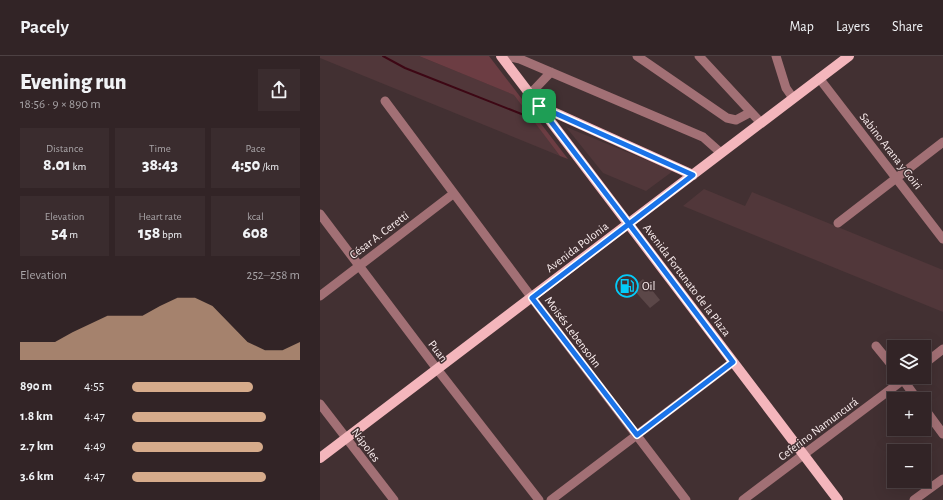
<!DOCTYPE html>
<html lang="en">
<head>
<meta charset="utf-8">
<style>
  body { margin:0; font-family:"Alegreya Sans",sans-serif; background:#3a2c2e; color:#f1f3f6; height:100vh; display:flex; flex-direction:column; font-size:15px; white-space:nowrap }
  * { box-sizing:border-box; margin:0 }
  p { font-size:13px; color:#a8a4a7 }
  .icon { flex:none; width:22px; height:22px; fill:none; stroke:currentColor; stroke-width:2; stroke-linecap:round; stroke-linejoin:round }
  .map { position:relative; flex:1; overflow:hidden }
  .sheet { display:flex; flex-direction:column; background:#322426; width:320px }
  .sheet>* { flex:none }
  .fabs { position:absolute; left:567px; top:284px; display:grid; gap:8px }
  .fabs a { display:grid; place-items:center; width:44px; height:44px; border-radius:0px; background:#322426; box-shadow:0 4px 16px #0002,0 0 0 1px #4d4143; font-size:20px }
  .pin { position:absolute; display:grid; place-items:center; width:34px; height:34px; color:#fff; margin:-17px; border-radius:8px; box-shadow:0 2px 6px #0006 }
  .round { display:grid; place-items:center; flex:none; width:42px; height:42px; border-radius:0px; background:#3a2c2e }
  .headline { display:flex; align-items:center; justify-content:space-between; height:68px; padding:0 20px }
  h1 { font-size:22px; font-weight:800; line-height:30px }
  .stats { display:grid; grid-template-columns:repeat(3,1fr); gap:6px; height:68px; padding:4px 20px }
  .stats div { display:grid; align-content:center; border-radius:0px; background:#3a2c2e; text-align:center }
  .stats b { font-size:17px; font-weight:800 }
  .stats small { font-size:11px; font-weight:400 }
  .stats p { font-size:11px }
  .chart { height:112px; padding:8px 20px }
  .chart p { display:flex; justify-content:space-between }
  .chart svg { width:100%; height:72px; margin-top:4px; fill:#d6ab8b; opacity:.7 }
  ul { padding:0 20px; list-style:none; font-size:13px }
  li { display:grid; grid-template-columns:64px 48px 1fr; align-items:center; height:30px }
  li i { height:10px; border-radius:5px; background:#d6ab8b }
  header { display:flex; align-items:center; gap:24px; box-sizing:border-box; height:56px; padding:0 20px; background:#322426; border-bottom:1px solid #4d4143 }
  header strong { font-size:19px }
  nav { display:flex; gap:22px; margin-inline-start:auto; font-size:14px }
  main { display:flex; flex:1; min-height:0 }
  .map>svg:first-child { display:block }
  .built { fill:#51373a }
  .green { fill:#6c3d43 }
  .lines { fill:none; stroke-linecap:round; stroke-linejoin:round }
  .stream { stroke:#3d0714; stroke-width:2 }
  .building { fill:#5b4748 }
  .minor { stroke:#a27075; stroke-width:9 }
  .major { stroke:#f4b6bc; stroke-width:10 }
  .route-casing { stroke:#fff; stroke-width:8 }
  .route { stroke:#1a73e8; stroke-width:5 }
  .labels { text-anchor:middle; stroke-width:3; stroke-linejoin:round; paint-order:stroke }
  .street-label { font-size:12px; fill:#fbeeef; stroke:#423032 }
  .poi-label { font-size:12px; fill:#fbeeef; stroke:#423032; text-anchor:start }
</style>
</head>
<body>
<header>
<strong>Pacely</strong>
<nav><a>Map</a><a>Layers</a><a>Share</a></nav>
</header>
<main>
<section class="sheet">
<div class="headline"><div><h1>Evening run</h1><p>18:56 · 9 × 890 m</p></div><a class="round"><svg class="icon" aria-label="share" viewBox="0 0 24 24"><path d="M12 15V3M7 8l5-5 5 5M5 13v7h14v-7"/></svg></a></div>
<div class="stats">
<div><p>Distance</p><b>8.01<small> km</small></b></div>
<div><p>Time</p><b>38:43</b></div>
<div><p>Pace</p><b>4:50<small> /km</small></b></div>
</div>
<div class="stats">
<div><p>Elevation</p><b>54<small> m</small></b></div>
<div><p>Heart rate</p><b>158<small> bpm</small></b></div>
<div><p>kcal</p><b>608</b></div>
</div>
<div class="chart"><p><span>Elevation</span>252–258 m</p>
<svg viewBox="0 0 160 44" preserveAspectRatio="none"><path d="M0 44V33L10 33L20 33L30 27L40 22L50 17L60 17L70 17L80 11L90 6L100 6L110 11L120 22L130 33L140 38L150 38L160 33V44z"/></svg>
</div>
<ul>
<li><b>890 m</b>4:55<i style="width:72%"></i></li>
<li><b>1.8 km</b>4:47<i style="width:80%"></i></li>
<li><b>2.7 km</b>4:49<i style="width:78%"></i></li>
<li><b>3.6 km</b>4:47<i style="width:80%"></i></li>
</ul>
</section>
<div class="map">
<svg width="623" height="444" viewBox="0 0 623 444">
  <rect width="100%" height="100%" fill="#423032"/>
  <path class="built" d="M0,0H99L195,39L240,100L0,2Z
    M246,71L353,115L326,135L283,117Z
    M384,133L425,150L432,136L623,214V256L363,150Z"/>
  <path class="green" d="M99,0H169L248,103L240,100L194,39Z"/>
  <g class="lines">
    <path class="stream" d="M63,0L85,12L204,59"/>
  </g>
  <path class="building" d="M323,223L340,244L330,252L312,232Z"/>
  <g class="lines">
    <path class="minor" d="M186,0L200,3L383,81L401,97
      M317,0L407,62L416,64L431,56
      M379,0L441,67
      M456,0L466,32L473,42
      M499,22L623,183
      M210,38L231,16
      M65,45L212,242L366,444
      M0,158L117,313L219,444
      M518,167L623,86
      M0,240L133,138
      M556,290L574,312
      M604,308L623,293
      M581,321L597,343
      M0,348L74,444
      M604,352L623,378
      M231,444L413,306
      M423,444L587,321
      M594,444L623,423"/>
    <path class="major" d="M181,0L518,444
      M220,50L373,119
      M0,402L529,0"/>
  </g>
  <g class="lines">
    <g class="route-casing">
      <path id="route" d="M219,50L309,168L212,242L317,379L413,306L309,168L373,119L219,50"/>
    </g>
    <use href="#route" class="route"/>
  </g>
  <defs>
    <g id="fuel-ring" transform="scale(1.15)"><circle r="9.5" fill="#423032" stroke="#04cbf9" stroke-width="1.5"/><path d="M-5.5-6h7V0h2V4h1.3V-2.5L3-4.5l.8-.8L6-3V5H2.5V1h-1V6h-7ZM-4.2-4.7v3.2H.2V-4.7Z" fill="#04cbf9"/></g>
  </defs>
  <g fill-rule="evenodd">
    <use href="#fuel-ring" x="307" y="230"/>
  </g>
  <g class="labels">
    <g class="street-label">
      <text transform="translate(571 95) rotate(52)" y="4">Sabino Arana y Goiri</text>
      <text transform="translate(59 179) rotate(-37)" y="4">César A. Ceretti</text>
      <text transform="translate(257 191) rotate(-37)" y="4">Avenida Polonia</text>
      <text transform="translate(367 224) rotate(53)" y="4">Avenida Fortunato de la Plaza</text>
      <text transform="translate(253 276) rotate(53)" y="4">Moisés Lebensohn</text>
      <text transform="translate(118 295) rotate(53)" y="4">Puan</text>
      <text transform="translate(498 373) rotate(-37)" y="4">Ceferino Namuncurá</text>
      <text transform="translate(46 389) rotate(53)" y="4">Nápoles</text>
    </g>
    <g class="poi-label">
      <text x="322" y="234">Oil</text>
    </g>
  </g>
</svg>
<div class="fabs">
<a><svg class="icon" aria-label="layers" viewBox="0 0 24 24"><path d="M12 4l9 5-9 5-9-5zM3 14l9 5 9-5"/></svg></a>
<a>+</a>
<a>−</a>
</div>
<div class="pin" style="left:219px;top:50px;background:#1e9e55"><svg class="icon" aria-label="arrive" viewBox="0 0 24 24"><path d="M6 21V4h12l-3 4 3 4H6"/></svg></div>
</div>
</main>
</body>
</html>
